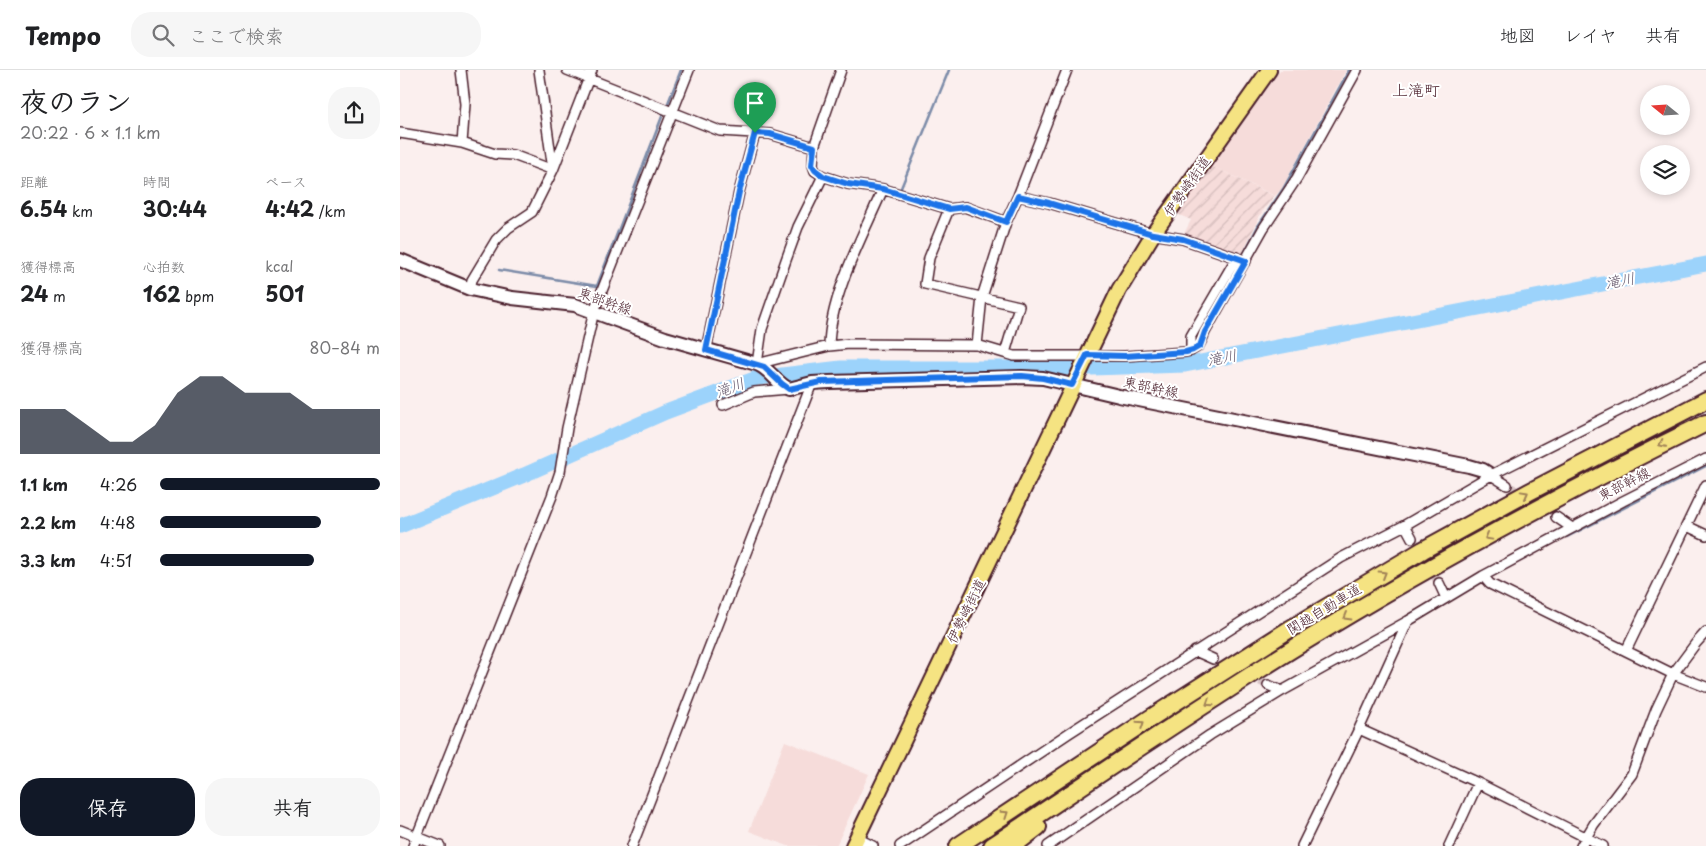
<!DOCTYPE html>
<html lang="ja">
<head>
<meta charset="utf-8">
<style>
  body { margin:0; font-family:"Playpen Sans","Klee One",sans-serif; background:#f6f6f6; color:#202124; height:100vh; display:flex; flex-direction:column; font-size:19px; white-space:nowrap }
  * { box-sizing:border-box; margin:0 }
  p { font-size:16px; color:#757577 }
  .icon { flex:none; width:28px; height:28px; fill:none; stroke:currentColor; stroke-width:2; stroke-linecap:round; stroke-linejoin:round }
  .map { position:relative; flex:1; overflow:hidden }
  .side { display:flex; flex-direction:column; background:#fff; width:400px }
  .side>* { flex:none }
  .needle { width:32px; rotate:288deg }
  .controls { position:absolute; left:1240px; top:15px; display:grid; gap:10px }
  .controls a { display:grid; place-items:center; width:50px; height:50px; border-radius:50%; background:#fff; box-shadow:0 2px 8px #0003; font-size:25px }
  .pin { position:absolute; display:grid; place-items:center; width:42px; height:42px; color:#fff; margin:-51px -21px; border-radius:50% 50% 50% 0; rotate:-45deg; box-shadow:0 0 5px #0007 }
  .pin .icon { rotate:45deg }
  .round { display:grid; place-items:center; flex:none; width:52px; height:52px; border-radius:20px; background:#f6f6f6 }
  .head { display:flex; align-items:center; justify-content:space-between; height:85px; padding:0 20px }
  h1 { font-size:28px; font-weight:700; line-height:38px }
  .metrics { display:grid; grid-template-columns:repeat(3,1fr); gap:8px; height:85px; padding:5px 20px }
  .metrics div { display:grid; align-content:center }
  .metrics b { font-size:21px; font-weight:700 }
  .metrics small { font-size:14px; font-weight:400 }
  .metrics p { font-size:14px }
  .chart { height:140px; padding:10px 20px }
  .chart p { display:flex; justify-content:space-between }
  .chart svg { width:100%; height:90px; margin-top:5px; fill:#111827; opacity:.7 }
  .button { display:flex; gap:10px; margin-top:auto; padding:10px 20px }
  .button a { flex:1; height:58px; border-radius:20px; background:#111827; color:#fff; font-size:20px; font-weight:700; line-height:58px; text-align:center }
  .button a+a { background:#f6f6f6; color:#202124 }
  ul { padding:0 20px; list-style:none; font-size:16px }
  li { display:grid; grid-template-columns:80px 60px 1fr; align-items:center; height:38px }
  li i { height:12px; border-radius:6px; background:#111827 }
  header { display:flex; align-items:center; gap:30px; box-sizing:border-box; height:70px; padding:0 25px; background:#fff; border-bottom:1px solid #e0e0e0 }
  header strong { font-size:24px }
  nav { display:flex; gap:28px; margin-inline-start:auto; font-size:18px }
  .search { width:350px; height:45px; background:#f6f6f6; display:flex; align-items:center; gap:12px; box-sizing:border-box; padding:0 18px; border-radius:20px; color:#757577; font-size:19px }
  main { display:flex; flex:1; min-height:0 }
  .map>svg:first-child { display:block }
  .built { fill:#f6dcda }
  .industrial { fill:url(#industrial-furrows) }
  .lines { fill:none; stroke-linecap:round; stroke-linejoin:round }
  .stream { stroke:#7b8ba8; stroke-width:2.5 }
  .river { stroke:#9cd3fb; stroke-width:15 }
  .street-tunnel { stroke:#d8c5c7; stroke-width:9; stroke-dasharray:9 4.5; stroke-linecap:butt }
  .street-casing { stroke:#4a1f2b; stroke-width:12 }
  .secondary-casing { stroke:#4a1f2b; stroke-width:16 }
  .primary-casing { stroke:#4a1f2b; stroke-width:18 }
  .highway-casing { stroke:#4a1f2b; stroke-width:20 }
  .street { stroke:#fff; stroke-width:9 }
  .secondary { stroke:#fff; stroke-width:12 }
  .primary { stroke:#f5e382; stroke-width:14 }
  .highway { stroke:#f5e382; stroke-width:16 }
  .oneway { stroke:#a08156 }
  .route-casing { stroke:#fff; stroke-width:10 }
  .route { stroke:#1a73e8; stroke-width:6 }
  .labels { text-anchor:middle; stroke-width:4; stroke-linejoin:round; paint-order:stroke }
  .street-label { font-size:14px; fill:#4a1f2b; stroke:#fff }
  .water-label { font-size:15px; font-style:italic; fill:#635569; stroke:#fff }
  .quarter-label { font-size:16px; fill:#4a1f2b; stroke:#fff }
</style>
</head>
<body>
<header>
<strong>Tempo</strong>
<div class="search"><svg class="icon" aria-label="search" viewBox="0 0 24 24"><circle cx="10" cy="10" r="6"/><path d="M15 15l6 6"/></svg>ここで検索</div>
<nav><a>地図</a><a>レイヤ</a><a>共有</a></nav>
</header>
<main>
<section class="side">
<div class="head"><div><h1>夜のラン</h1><p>20:22 · 6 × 1.1 km</p></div><a class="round"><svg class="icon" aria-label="share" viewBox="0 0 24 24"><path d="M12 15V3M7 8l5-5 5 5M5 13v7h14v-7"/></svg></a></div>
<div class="metrics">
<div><p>距離</p><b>6.54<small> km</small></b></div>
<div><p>時間</p><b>30:44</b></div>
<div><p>ペース</p><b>4:42<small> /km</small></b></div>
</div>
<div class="metrics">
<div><p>獲得標高</p><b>24<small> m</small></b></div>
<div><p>心拍数</p><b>162<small> bpm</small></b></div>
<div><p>kcal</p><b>501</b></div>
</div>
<div class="chart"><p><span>獲得標高</span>80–84 m</p>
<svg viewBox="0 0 160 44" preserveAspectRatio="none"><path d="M0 44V22L10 22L20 22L30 30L40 38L50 38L60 30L70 14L80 6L90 6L100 14L110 14L120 14L130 22L140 22L150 22L160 22V44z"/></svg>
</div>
<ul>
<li><b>1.1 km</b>4:26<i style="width:100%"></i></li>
<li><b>2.2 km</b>4:48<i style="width:73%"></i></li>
<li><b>3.3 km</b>4:51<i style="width:70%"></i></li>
</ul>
<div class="button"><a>保存</a><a>共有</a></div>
</section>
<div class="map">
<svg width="1306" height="776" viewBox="0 0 1306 776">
  <defs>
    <pattern id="industrial-furrows" width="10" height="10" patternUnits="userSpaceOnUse" patternTransform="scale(1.25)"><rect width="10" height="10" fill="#f6dcda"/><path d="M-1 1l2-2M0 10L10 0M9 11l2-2" fill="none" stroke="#d4bcbb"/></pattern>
  </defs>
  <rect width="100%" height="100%" fill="#fbefee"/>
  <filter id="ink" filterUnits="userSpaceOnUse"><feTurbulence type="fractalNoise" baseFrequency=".02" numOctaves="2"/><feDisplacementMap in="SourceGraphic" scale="10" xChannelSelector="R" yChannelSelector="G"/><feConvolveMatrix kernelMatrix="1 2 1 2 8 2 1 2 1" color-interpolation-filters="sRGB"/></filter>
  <g filter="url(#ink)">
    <path class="built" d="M880,0H946L881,120L875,126L812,96Z
      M385,671L469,704L436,776H388L349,761Z"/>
    <path class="industrial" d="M812,96L874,126L860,145L842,185L783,166L791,150L777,144Z"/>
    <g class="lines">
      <path class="stream" d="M268,33L281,0
        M501,118L549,0
        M842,187L858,156L883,119L949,0
        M99,200L197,216L263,44
        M822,222L839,192
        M794,272L802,260
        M777,295L785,284
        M1167,467L1306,396"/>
      <path class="river" d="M0,456L124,405L266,342L357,308L441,298H692L785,295L1306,194"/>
      <path class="street-tunnel" d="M1107,415L1156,447
        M1012,468L1039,513
        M848,605L868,615"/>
      <g class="street-casing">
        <path id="street" d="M61,0L65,34L62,73
          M167,0L320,61L370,64L414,77
          M441,0L414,77L413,95L415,101L423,106L448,114L483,119L549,139L565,137L606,152
          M0,63L62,73L95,84L113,85L153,100L139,0
          M423,106L398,157L386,190L362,259L357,294L429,276L449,274L577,275L614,286H725L786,282C799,279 801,273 805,262L863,159L897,108L957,0
          M618,126L649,133L753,164L783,169L846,191
          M549,139L529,188L525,214L619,236L605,283
          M70,219L72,210L96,170L108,158L132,142L153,100L192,0
          M577,275L582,227L606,152L618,126L667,0
          M429,276C430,226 463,165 483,119
          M306,280L339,122L355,63
          M791,281V266L837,187
          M323,335L354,322L389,319
          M1091,405L1107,415
          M1156,447L1172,458
          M1005,455L1012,468
          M1287,456L1306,465
          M1083,506L1090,514L1273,604L1306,617
          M1039,513L1046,528
          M795,581L813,589
          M1226,581L1306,415
          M868,615L882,621
          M959,659L1078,713L1203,776
          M0,760L40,776
          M457,768L473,776
          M13,776L152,426L160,402L167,358L194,241L289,0
          M232,776L412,313
          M500,776L669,663L941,488L1005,455L1091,405L1306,297
          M648,776L810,665L882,621L1008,551L1083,506L1223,431L1306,389
          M902,776L959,659L1008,551
          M1049,776L1078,713
          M1181,776L1194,754L1232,704L1256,640L1273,604L1296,573L1306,562"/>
      </g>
      <g class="secondary-casing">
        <path id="secondary" d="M0,190L70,219L112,228L175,235L265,268L357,294C370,299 376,313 389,319L412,313L429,312L622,307L643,308L719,326L1069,396L1083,400L1091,405"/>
      </g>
      <g class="primary-casing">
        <path id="primary" d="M453,776L719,220L753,164L869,0"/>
      </g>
      <g class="highway-casing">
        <path id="highway" d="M558,776L749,649L890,559L1023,480L1129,422L1306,330
          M592,776C694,708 795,639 899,575C1031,494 1168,421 1306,353
          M613,776L638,757"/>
      </g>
      <use href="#street" class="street"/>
      <use href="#secondary" class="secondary"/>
      <use href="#primary" class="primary"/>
      <use href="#highway" class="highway"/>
    </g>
    <defs><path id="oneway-chevron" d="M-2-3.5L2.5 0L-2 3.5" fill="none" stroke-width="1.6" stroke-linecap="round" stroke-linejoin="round" transform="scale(1.25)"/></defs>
    <g class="oneway">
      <use href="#oneway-chevron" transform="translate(1262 374) rotate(154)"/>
      <use href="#oneway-chevron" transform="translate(1125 424) rotate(-29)"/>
      <use href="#oneway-chevron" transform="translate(1088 467) rotate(151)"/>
      <use href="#oneway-chevron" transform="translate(983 504) rotate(-31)"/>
      <use href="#oneway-chevron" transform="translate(947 547) rotate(150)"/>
      <use href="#oneway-chevron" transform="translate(809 633) rotate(147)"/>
      <use href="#oneway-chevron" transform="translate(741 654) rotate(-34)"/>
      <use href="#oneway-chevron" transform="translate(605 744) rotate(-34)"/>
    </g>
  </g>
  <g class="lines" filter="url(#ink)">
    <g class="route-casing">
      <path id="route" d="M355,63L370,64L414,77L412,95L415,100L423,106L448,114L483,119L549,139L566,137L606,152L618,126L649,133L753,164L783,169L846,191L805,262L800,276L793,280L786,282L725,286L687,285L672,315L643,308L622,306L421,312L389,319L382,314L364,297L306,280L339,122Z"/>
    </g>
    <use href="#route" class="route"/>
  </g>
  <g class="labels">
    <g class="street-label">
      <text transform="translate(787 116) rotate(-55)" y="5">伊勢崎街道</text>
      <text transform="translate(205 231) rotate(19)" y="5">東部幹線</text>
      <text transform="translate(751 317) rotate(12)" y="5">東部幹線</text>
      <text transform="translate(1224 414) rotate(-27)" y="5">東部幹線</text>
      <text transform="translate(924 539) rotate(-31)" y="5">関越自動車道</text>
      <text transform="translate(566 541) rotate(-64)" y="5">伊勢崎街道</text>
    </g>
    <g class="water-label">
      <text transform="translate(1220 211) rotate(-11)" y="5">滝川</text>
      <text transform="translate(822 288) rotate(-11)" y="5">滝川</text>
      <text transform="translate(330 318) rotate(-21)" y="5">滝川</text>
    </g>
    <g class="quarter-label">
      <text x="1016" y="26">上滝町</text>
    </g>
  </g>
</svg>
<div class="controls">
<a><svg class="needle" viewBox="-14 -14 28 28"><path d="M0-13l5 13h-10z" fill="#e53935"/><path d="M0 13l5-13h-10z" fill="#757577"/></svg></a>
<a><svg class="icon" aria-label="layers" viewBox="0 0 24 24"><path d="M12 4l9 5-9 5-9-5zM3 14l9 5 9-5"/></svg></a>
</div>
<div class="pin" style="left:355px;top:63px;background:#1e9e55"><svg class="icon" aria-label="arrive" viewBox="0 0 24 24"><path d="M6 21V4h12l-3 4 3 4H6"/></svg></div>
</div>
</main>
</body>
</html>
